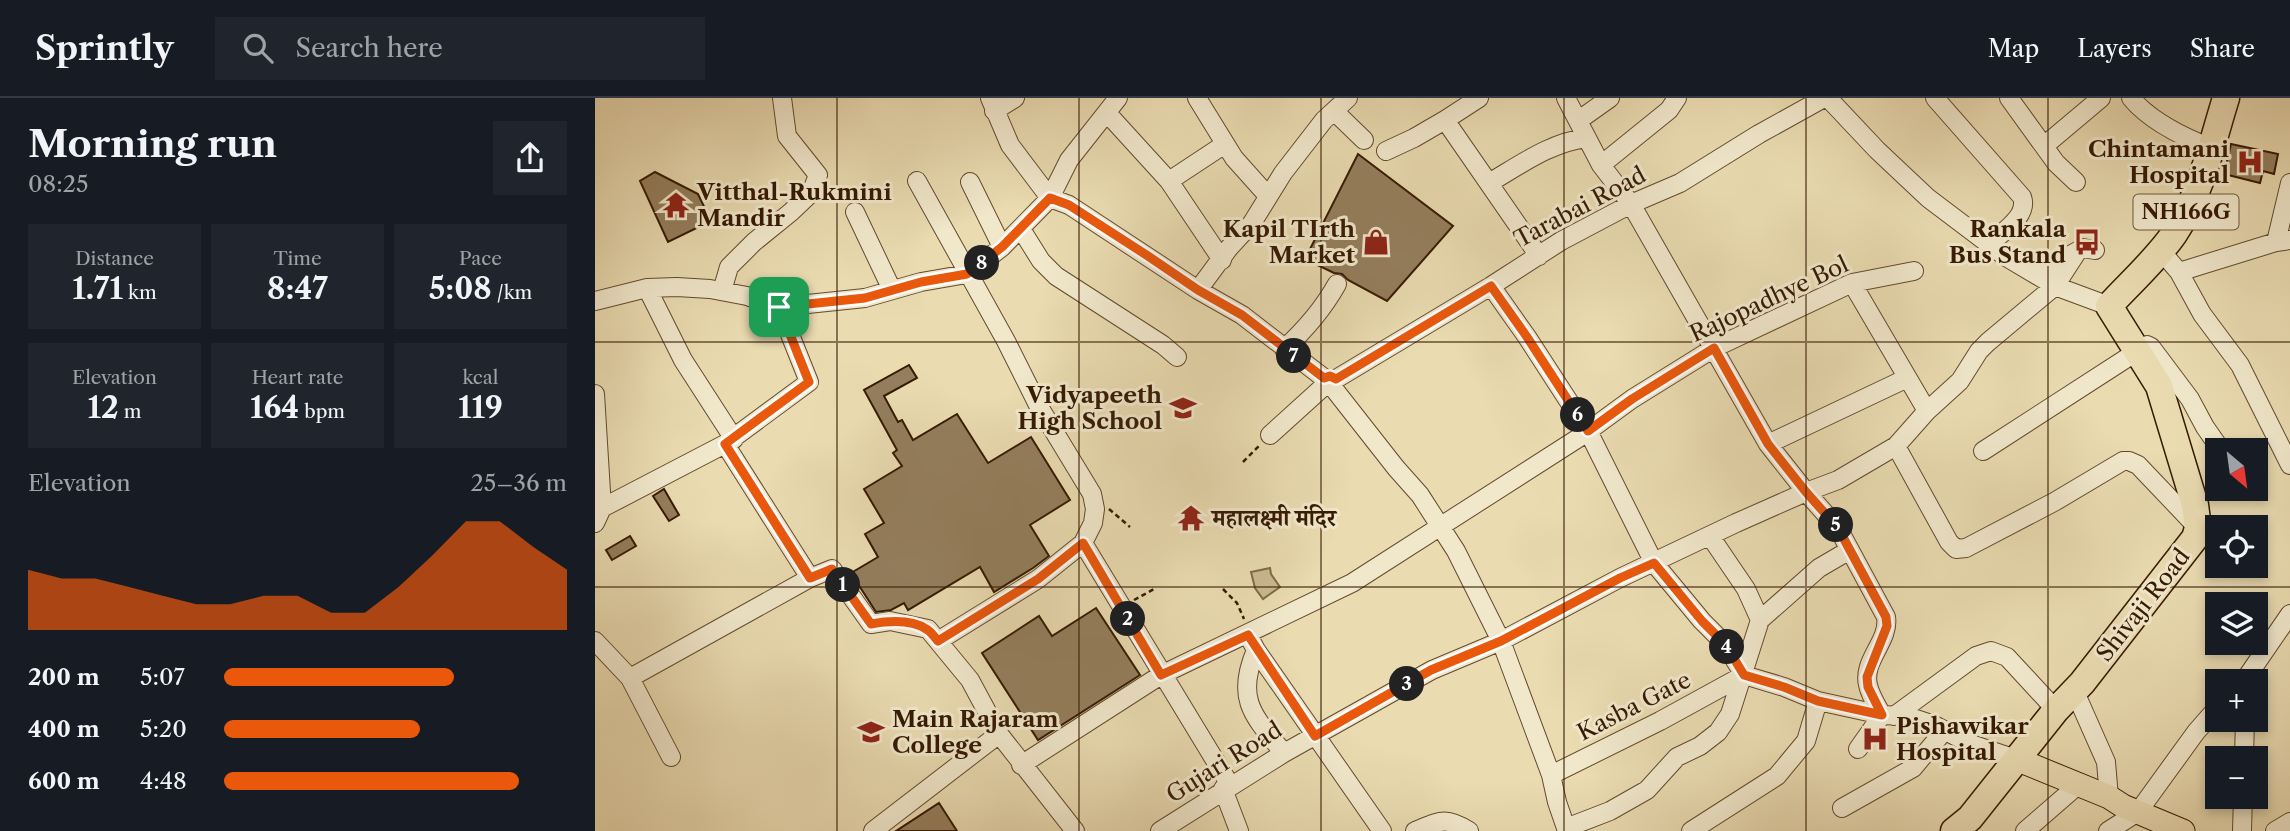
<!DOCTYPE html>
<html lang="en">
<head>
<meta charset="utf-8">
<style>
  body { margin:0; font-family:"Libre Caslon Text","Noto Serif Devanagari",serif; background:#20242c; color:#f1f3f6; height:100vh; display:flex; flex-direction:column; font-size:26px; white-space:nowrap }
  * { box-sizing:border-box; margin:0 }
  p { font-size:23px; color:#9ea1a6 }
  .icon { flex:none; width:38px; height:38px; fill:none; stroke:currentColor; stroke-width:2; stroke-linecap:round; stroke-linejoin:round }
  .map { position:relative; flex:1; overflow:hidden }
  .panel { display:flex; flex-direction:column; background:#171b24; width:595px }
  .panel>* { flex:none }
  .needle { width:46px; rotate:151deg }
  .buttons { position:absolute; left:1610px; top:340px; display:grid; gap:14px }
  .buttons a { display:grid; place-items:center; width:63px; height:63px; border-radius:0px; background:#171b24; box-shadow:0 4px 10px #0003; font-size:35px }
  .pin { position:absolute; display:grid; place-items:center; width:60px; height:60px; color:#fff; margin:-30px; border-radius:14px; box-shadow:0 4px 10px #0006 }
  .km { position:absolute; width:35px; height:35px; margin:-18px; border-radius:50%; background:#222; color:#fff; font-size:19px; line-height:35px; text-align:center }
  .round { display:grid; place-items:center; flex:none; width:74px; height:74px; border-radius:0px; background:#20242c }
  .summary { display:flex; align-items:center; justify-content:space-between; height:119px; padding:0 28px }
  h1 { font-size:38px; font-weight:700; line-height:52px }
  .figures { display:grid; grid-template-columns:repeat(3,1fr); gap:10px; height:119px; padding:7px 28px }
  .figures div { display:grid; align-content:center; border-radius:0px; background:#20242c; text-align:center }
  .figures b { font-size:30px; font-weight:700 }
  .figures small { font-size:19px; font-weight:400 }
  .figures p { font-size:19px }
  .chart { height:196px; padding:14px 28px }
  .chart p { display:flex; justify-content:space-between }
  .chart svg { width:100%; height:126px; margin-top:7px; fill:#ea580c; opacity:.7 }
  ul { padding:0 28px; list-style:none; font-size:23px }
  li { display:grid; grid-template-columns:112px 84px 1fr; align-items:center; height:52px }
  li i { height:18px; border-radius:9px; background:#ea580c }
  header { display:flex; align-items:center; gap:42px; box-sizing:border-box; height:98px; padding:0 35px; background:#171b24; border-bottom:2px solid #363941 }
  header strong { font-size:33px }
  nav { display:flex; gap:38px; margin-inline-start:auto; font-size:24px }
  .search { width:490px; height:63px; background:#20242c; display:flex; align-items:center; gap:18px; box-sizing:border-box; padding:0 24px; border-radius:0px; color:#9ea1a6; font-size:26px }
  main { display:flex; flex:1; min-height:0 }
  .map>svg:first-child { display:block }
  .green { fill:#cbba93; stroke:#806a4b; stroke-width:2 }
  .building { fill:#947e5d; stroke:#361a03; stroke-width:2 }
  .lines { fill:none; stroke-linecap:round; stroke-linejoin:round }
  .minor-casing { stroke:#634a2e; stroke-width:20 }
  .major-casing { stroke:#361a03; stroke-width:25 }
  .highway-casing { stroke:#361a03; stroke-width:29 }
  .path { stroke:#361a03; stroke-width:2.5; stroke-dasharray:5 3.5; stroke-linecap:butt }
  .minor { stroke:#f1e8cc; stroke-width:18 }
  .major { stroke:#eadbb1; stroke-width:23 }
  .highway { stroke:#eadbb1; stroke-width:26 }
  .route-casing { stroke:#fff; stroke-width:14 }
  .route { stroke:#ea580c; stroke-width:9 }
  .grid { fill:none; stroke:#361a03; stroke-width:2; stroke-opacity:0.55 }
  .labels { text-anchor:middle; stroke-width:6; stroke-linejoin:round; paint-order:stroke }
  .shield { fill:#f1e8cc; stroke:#6e583f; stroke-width:2 }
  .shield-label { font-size:21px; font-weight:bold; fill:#361a03 }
  .poi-label { font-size:23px; font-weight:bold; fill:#361a03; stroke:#f1e8cc; text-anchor:end }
  .street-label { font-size:23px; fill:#361a03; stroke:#f1e8cc }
</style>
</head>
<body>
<header>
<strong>Sprintly</strong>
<div class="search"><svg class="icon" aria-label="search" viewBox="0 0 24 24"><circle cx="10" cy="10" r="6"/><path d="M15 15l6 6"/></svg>Search here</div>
<nav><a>Map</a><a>Layers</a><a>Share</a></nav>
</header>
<main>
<section class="panel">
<div class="summary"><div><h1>Morning run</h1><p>08:25</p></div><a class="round"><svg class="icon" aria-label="share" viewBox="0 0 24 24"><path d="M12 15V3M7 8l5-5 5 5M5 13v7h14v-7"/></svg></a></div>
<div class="figures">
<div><p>Distance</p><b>1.71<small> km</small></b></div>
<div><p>Time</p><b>8:47</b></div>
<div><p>Pace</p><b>5:08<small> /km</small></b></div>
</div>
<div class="figures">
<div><p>Elevation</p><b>12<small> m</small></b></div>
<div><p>Heart rate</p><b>164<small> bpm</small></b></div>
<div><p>kcal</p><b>119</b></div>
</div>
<div class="chart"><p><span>Elevation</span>25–36 m</p>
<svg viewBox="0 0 160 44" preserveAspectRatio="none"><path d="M0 44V23L10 26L20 26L30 29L40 32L50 35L60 35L70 32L80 32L90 38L100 38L110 29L120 18L130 6L140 6L150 15L160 23V44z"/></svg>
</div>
<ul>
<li><b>200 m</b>5:07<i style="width:67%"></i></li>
<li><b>400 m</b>5:20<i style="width:57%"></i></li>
<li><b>600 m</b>4:48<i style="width:86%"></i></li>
</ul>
</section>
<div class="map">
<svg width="1695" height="733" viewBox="0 0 1695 733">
  <rect width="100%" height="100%" fill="#eadbb1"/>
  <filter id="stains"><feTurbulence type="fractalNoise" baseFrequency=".00286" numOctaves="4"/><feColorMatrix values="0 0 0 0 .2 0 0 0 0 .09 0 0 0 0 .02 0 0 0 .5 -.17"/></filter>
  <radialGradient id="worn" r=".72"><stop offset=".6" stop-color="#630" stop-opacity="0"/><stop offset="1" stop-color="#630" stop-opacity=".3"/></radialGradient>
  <path class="green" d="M675,470L676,476L685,489L668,501L660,490L656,474Z"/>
  <path class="building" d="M1636,46L1683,56L1679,76L1668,73L1665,85L1629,76Z
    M763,56L858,128L792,203L753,182L747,176L739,175L710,161Z
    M60,74L103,96L116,123L73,144L45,83Z
    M314,267L322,280L289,298L303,324L307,322L318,342L362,316L393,365L436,339L475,402L435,427L454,458L438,470L399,494L385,469L313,512L309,505L296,512L281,514L256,475L283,459L270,436L289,425L269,391L307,368L298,355L302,352L269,292Z
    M69,391L84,417L74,423L58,398Z
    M35,438L41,448L17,462L11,452Z
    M501,510L545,577L443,642L387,555L444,518L457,538Z
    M344,705L362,733H301Z"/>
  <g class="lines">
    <g class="minor-casing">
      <path id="minor" d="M395,0L415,47L455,100
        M602,0L639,60L673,98
        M884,0L850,22L944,158
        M1233,0L1282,52L1333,100L1411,159L1460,188L1514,208
        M1340,0L1427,99C1434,118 1407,134 1395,146
        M1414,0L1461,65L1481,84
        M1536,0C1555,23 1588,39 1616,50
        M399,13L420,0
        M739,13L769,42
        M512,15L574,83L630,46
        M984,22L1015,0
        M1449,48L1506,0
        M791,53L819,40L850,22
        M1006,67L1074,12L1082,0
        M322,83L411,243L443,307L497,396L500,411L498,425L488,445L443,481L343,543
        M574,83L627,162
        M375,84L407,149
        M894,85C925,67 956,44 992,40
        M455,100L474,107L603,192L647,217L729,280
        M260,114L297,192
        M426,131L446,163L461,178L568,247L582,259
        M1681,144L1695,85
        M1566,153L1584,174L1607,216L1645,267L1695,367
        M1584,174L1681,144L1695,142
        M1441,176L1488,150L1500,152
        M1257,185L1332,313
        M896,188L932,239L993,333L1059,465L1107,523L1130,546L1149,577
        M52,190L88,262L139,341
        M603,192L634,150L657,125L688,75L729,22L753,0
        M127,193L134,169L159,144L196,114L216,95L223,77L192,38L187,0
        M0,203L52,190L82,189L115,191L152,198L184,209L270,200L326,184L372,176L407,149L455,100L474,62L523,0
        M689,251C711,231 728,211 742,186
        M741,281L896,188L966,143L1036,106L1085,85L1164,36L1229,0
        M739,291L801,370L825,397L861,453L906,543L956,677L962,704L972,733
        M0,296L7,410L0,425
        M675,337L728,289
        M130,346L215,480
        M1173,346L1306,283
        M1301,348L1354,444L1361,451L1371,450L1459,404L1528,363H1534L1543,367L1603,430
        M1388,353L1552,247L1556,249L1595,301L1610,329L1626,352
        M1652,390L1653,392
        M7,410L130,346L214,284L184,209
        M1115,438L1151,491L1165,522
        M488,445L635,687
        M653,537L661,552L787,733
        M0,543L35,580L215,480L237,471L276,526L295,523L333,531L375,582L404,636L480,733
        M661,552C640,601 658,618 689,655
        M35,580L76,659
        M1649,583L1695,516
        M1480,594L1511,664L1514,699
        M1299,618L1381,558L1396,553L1412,559L1461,612
        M1263,651L1287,617C1282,608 1275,597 1273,587C1267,562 1295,543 1291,519L1243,430L1211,394L1243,382L1301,348L1332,313L1365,283L1384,253L1393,244L1460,188L1482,154
        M1649,660L1650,621
        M426,667L566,577L757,485L985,339L1037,301L1119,250L1257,185L1319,173
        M956,677L1065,623L1149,577L1189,589L1223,603L1287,617L1312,618L1339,627L1376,646L1421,661
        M628,691L644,733
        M1247,710L1318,670L1349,633
        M971,730L1015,713L1052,692L1082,659L1105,648L1123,634L1135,616L1165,522L1224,470L1253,453
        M278,733L404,636
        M565,733L689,655L837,572L906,543L1025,480L1141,425L1211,394L1173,346L1036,106L1006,67L971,0
        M820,733C845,723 850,718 874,733
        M1096,733L1182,678L1211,643L1223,603
        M1430,733L1483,687
        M1513,733L1543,714L1601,634L1622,610
        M1647,733L1648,698
        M1680,733L1695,724"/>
    </g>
    <g class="major-casing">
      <path id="major" d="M1421,661L1514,699L1528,708L1588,733"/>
    </g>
    <g class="highway-casing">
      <path id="highway" d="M1359,733L1375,720L1461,612L1487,585L1600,440L1603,430L1600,407L1564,288L1514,208C1536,184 1561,162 1579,136C1606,96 1617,45 1631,0"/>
    </g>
    <path class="path" d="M648,364L665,347
      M514,411L535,429
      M628,491L642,505L649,521
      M539,502L561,490"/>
    <use href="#minor" class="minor"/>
    <use href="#major" class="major"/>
    <use href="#highway" class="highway"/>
  </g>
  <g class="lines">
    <g class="route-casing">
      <path id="route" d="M455,100L474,107L553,158L603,192L647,217L729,280L735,278L741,281L896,188L932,239L993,333L1037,301L1119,250L1173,346L1211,394L1243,430L1291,519L1292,528L1272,579L1273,589L1287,617L1223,603L1189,589L1149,577L1130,546L1107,523L1059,465L1025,480L906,543L836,572L720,638L653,537L566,577L488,445L443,481L343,543C339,539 336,533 331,531C316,521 293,523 276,526L237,471L215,480L130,346L214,284L184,209L270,200L326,184L372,176L407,149Z"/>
    </g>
    <use href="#route" class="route"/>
  </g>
  <path class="grid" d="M242,0V733M484,0V733M726,0V733M969,0V733M1211,0V733M1453,0V733M0,244H1695M0,489H1695"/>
  <defs>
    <g id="hospital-bare" transform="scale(2.1)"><path d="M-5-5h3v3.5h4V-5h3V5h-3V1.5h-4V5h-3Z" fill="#8f2418" stroke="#f1e8cc" stroke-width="2.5" paint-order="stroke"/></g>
    <g id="temple-bare" transform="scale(2.1)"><path d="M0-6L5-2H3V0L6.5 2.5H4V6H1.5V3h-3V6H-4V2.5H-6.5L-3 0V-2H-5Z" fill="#8f2418" stroke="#f1e8cc" stroke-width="2.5" paint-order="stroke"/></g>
    <g id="shop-bare" transform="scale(2.1)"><path d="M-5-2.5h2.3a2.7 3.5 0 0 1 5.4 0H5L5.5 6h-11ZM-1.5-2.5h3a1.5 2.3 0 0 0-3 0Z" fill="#8f2418" stroke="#f1e8cc" stroke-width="2.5" paint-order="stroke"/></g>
    <g id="bus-bare" transform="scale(2.1)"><path d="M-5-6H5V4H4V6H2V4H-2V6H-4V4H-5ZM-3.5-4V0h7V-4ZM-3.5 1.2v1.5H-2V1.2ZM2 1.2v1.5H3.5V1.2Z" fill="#8f2418" stroke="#f1e8cc" stroke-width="2.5" paint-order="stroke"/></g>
    <g id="school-bare" transform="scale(2.1)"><path d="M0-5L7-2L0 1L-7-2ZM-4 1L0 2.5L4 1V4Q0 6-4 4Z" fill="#8f2418" stroke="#f1e8cc" stroke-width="2.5" paint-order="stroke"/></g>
  </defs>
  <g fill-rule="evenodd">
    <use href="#hospital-bare" x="1655" y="64"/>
    <use href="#temple-bare" x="81" y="107"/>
    <use href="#shop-bare" x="781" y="144"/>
    <use href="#bus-bare" x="1492" y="144"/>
    <use href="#school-bare" x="588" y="310"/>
    <use href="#temple-bare" x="596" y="420"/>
    <use href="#school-bare" x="276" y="634"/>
    <use href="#hospital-bare" x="1280" y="641"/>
  </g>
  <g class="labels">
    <rect class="shield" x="1538.5" y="96.5" width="105" height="35" rx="5"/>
    <g class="shield-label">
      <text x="1591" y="121">NH166G</text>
    </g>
    <g class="poi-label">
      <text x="1634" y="59">Chintamani<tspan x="1634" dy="26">Hospital</tspan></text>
      <text x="102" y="102" text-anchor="start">Vitthal-Rukmini<tspan x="102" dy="26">Mandir</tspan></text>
      <text x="760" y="139">Kapil TIrth<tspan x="760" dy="26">Market</tspan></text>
      <text x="1471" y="139">Rankala<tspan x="1471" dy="26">Bus Stand</tspan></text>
      <text x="567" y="305">Vidyapeeth<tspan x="567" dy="26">High School</tspan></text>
      <text x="617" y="428" text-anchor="start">महालक्ष्मी मंदिर</text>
      <text x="297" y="629" text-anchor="start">Main Rajaram<tspan x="297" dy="26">College</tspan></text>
      <text x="1301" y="636" text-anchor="start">Pishawikar<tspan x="1301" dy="26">Hospital</tspan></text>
    </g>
    <g class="street-label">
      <text transform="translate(985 109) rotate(-28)" y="8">Tarabai Road</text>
      <text transform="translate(1174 201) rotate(-25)" y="8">Rajopadhye Bol</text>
      <text transform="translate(1548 507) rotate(-52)" y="8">Shivaji Road</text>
      <text transform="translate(1039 608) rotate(-27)" y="8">Kasba Gate</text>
      <text transform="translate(629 664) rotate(-32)" y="8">Gujari Road</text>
    </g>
  </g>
  <rect width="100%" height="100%" filter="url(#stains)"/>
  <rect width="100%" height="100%" fill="url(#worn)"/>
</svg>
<div class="buttons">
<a><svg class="needle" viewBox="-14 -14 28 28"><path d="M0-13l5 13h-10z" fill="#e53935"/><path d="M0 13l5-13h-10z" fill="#9ea1a6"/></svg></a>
<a><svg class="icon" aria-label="locate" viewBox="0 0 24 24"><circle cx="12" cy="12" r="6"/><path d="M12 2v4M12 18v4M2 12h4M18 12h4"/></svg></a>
<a><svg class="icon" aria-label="layers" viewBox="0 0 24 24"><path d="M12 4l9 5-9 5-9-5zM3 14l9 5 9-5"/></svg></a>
<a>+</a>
<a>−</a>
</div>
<div class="pin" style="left:184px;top:209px;background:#1e9e55"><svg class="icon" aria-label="arrive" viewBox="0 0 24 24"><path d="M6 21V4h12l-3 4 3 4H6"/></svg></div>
<b class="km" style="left:248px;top:487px">1</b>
<b class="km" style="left:533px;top:521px">2</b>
<b class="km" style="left:812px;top:586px">3</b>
<b class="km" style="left:1132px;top:549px">4</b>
<b class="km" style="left:1241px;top:427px">5</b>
<b class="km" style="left:983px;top:317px">6</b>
<b class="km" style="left:699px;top:258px">7</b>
<b class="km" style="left:387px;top:165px">8</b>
</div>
</main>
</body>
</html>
